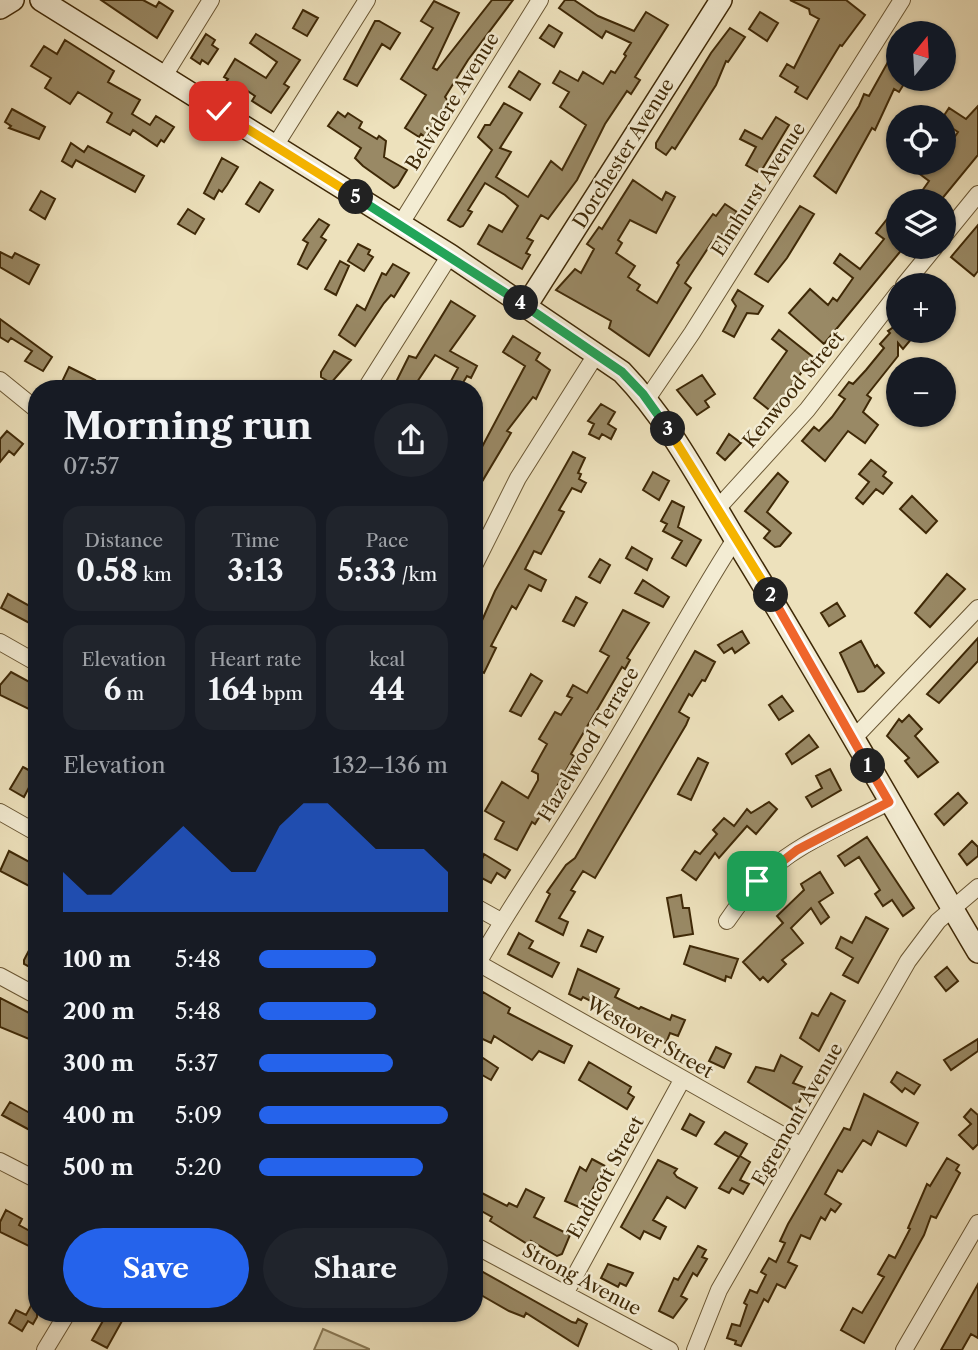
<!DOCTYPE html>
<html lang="en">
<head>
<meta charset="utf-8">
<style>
  body { margin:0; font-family:"Libre Caslon Text",serif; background:#20242c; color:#f1f3f6; height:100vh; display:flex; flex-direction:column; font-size:26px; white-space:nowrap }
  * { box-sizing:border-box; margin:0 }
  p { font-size:23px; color:#9ea1a6 }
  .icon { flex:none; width:38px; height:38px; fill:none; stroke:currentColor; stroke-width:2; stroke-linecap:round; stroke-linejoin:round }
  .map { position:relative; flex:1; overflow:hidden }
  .side { position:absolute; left:28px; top:380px; width:455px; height:942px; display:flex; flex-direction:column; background:#171b24; border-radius:28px; box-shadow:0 2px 5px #0004 }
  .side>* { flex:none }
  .needle { width:46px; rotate:18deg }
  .buttons { position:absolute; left:886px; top:21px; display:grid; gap:14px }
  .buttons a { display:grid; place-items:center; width:70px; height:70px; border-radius:50%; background:#171b24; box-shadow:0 2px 5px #0004; font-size:35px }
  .pin { position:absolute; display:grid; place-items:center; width:60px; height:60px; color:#fff; margin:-30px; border-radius:14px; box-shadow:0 4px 10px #0006 }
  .km { position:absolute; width:35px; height:35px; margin:-18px; border-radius:50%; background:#222; color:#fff; font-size:19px; line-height:35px; text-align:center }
  .round { display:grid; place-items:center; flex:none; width:74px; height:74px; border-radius:37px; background:#20242c }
  .head { display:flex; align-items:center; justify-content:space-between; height:119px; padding:0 35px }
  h1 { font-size:38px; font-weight:700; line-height:52px }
  .metrics { display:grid; grid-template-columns:repeat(3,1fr); gap:10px; height:119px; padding:7px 35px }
  .metrics div { display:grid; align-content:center; border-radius:18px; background:#20242c; text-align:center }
  .metrics b { font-size:30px; font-weight:700 }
  .metrics small { font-size:19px; font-weight:400 }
  .metrics p { font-size:19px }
  .chart { height:196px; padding:14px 35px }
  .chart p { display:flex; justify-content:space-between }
  .chart svg { width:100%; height:126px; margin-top:7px; fill:#2563eb; opacity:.7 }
  .primary-button { display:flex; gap:14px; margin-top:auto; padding:14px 35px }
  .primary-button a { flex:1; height:80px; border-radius:42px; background:#2563eb; color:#fff; font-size:28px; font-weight:700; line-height:80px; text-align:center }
  .primary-button a+a { background:#20242c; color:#f1f3f6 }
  ul { padding:0 35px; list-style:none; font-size:23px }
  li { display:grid; grid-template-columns:112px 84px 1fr; align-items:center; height:52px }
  li i { height:18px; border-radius:9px; background:#2563eb }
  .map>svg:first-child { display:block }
  .green { fill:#cfc29d; stroke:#877652; stroke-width:2 }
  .building { fill:#998965; stroke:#3f2907; stroke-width:2 }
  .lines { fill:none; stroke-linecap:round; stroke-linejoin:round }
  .street-casing { stroke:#6a5734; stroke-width:18 }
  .secondary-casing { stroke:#3f2907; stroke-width:24 }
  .street { stroke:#f3ecd3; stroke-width:16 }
  .secondary { stroke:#f3ecd3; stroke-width:21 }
  .split-1-casing { stroke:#fff; stroke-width:14 }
  .split-2-casing { stroke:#fff; stroke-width:14 }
  .split-3-casing { stroke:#fff; stroke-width:14 }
  .split-4-casing { stroke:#fff; stroke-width:14 }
  .split-5-casing { stroke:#fff; stroke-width:14 }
  .split-6-casing { stroke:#fff; stroke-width:14 }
  .split-1 { stroke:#f0652b; stroke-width:9 }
  .split-2 { stroke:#f0652b; stroke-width:9 }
  .split-3 { stroke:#f5b400; stroke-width:9 }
  .split-4 { stroke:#22a559; stroke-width:9 }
  .split-5 { stroke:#22a559; stroke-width:9 }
  .split-6 { stroke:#f5b400; stroke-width:9 }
  .labels { text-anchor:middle; stroke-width:5; stroke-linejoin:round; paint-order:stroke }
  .street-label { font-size:19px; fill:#3f2907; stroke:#f3ecd3 }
</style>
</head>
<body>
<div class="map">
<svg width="978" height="1350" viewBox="0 0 978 1350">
  <rect width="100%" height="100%" fill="#ede1bc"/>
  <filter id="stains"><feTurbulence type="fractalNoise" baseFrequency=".00286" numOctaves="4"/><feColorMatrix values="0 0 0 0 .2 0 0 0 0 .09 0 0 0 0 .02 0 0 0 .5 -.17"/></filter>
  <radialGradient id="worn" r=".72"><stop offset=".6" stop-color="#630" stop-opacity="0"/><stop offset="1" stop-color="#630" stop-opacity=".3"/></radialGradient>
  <path class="green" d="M323,1329L369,1349V1350H314Z"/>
  <path class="building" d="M101,0H143L156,7L159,2L173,11L157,38Z
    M492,0H513L468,60L445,97L448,101L425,137L421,134L419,137L405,128L426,95L401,79L433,28L421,21L434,1L459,13L433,68L437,70Z
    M565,0H574L598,16L634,31L646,12L668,25L635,77L640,80L631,94L627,91L605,124L577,180L548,219L541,215L527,238L533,241L526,253L530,255L522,269L478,244L489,225L502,232L518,206L505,195L485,183L468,210L472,212L463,226L460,227L448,220L492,150L478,137L485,125H490L504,103L522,113L500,148L511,152L496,177L528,197L551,161L562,170L586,125L560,107L569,92L553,83L560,71L578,81L583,72L603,84L611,71L615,73L626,56L624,54L631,43L606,31L602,38L559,8Z
    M790,0H846L865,15L842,46L840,45L807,99L795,92L798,87L780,76L787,64L794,68L819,19L810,14L809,9Z
    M303,10L318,18L307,36L293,28Z
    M760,12L778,23L767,41L749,29Z
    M375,21H379L400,33L390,49L382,44L357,86L344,79Z
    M549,25L562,33L554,47L540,38Z
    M730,28L745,37L728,62L726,61L716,85L675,149L672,147L666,155L656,148V143L711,53Z
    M206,34L215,40L212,45L218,49L208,64L202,60L200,64L191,58Z
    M256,34L300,60L284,84L289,87L271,113L252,101L255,96L237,84L234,89L225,83L228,79L224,77L235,59L266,78L277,62L250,43Z
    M65,40L114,71L108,82L140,100L132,114L150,125L156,116L174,127L164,142L161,140L157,146L133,130L130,135L107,122L112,113L78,92L70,104L45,88L51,78L31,66L44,46L57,54Z
    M898,44V79H907L899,92L894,89L875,130L872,128L836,193L814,176L859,106L864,94L869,96Z
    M519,71L540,84L530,100L509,87Z
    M978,106V155L941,200L938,197L935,201H915L929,181L905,163H943V154L958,132L943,122V117L949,108L966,119Z
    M12,109L45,127L39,139L9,128L11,126L5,122Z
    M338,112L345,117L348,113L362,122L359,128L377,139L379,136L386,141L384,157L407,170L398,185L394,188L363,166L355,158L361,148L328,126Z
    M776,117L789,125L760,173L746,165L756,147L740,139L745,130L762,139Z
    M71,143L84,152L88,146L144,176L135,192L76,160L72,167L62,161Z
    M222,158L238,167L227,185L222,192L219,190L214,199L204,193Z
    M633,180L662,200L666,192L675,197L656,233L630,220L618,240L622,243L616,253L635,266L628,277L640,285L637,290L657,303L679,265L677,263L713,214L716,216L725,204L737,212L732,219L735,222L725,236L722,234L715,244L712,242L685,283L691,288L649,356L609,328L611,321L556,290L575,269L581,273L594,249L587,244L599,227L602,229Z
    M260,182L273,190L259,212L246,204Z
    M41,191L55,199L45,219L30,210Z
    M800,206L814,214L787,258L768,282L755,274Z
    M188,209L204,219L195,234L178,224Z
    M888,218L898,226V247H904L824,344L789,313L810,289L828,305L833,298L837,301L853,278L834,263L840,254L860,269L884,239L876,233Z
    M319,219L329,225L321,237L326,240L307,269L298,264L308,243L303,240Z
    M978,225V271L974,276L951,257Z
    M358,244L370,250L368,254L373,257L364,271L348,261Z
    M0,252L12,258L15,253L39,265L29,284L0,267Z
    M340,261L349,266L336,295L325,289Z
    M393,264L409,273L394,297L391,295L384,303L355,346L339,335L357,305L365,310L382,273L386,275Z
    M738,290L763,306L758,314L747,313L734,337L723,331L736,306L732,300Z
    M451,301L475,316L450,351L477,366L471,378L467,376L461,386L451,381L458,368L435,355L413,388H393L409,356L416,358Z
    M0,319L52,357L43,371L25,361L32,351L11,338L8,342L0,337Z
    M898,324V331H918L903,349L898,343V356L867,395L871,398L863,412L878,425L865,443L848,431L825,461L802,441L814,427L819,431L832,417L845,399L839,395L849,382L853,384L866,370L884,348L880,344L890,333L888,331Z
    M779,330L813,357L772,412L754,398L787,351L772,339Z
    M513,336L540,353L536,360L550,370L536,399L533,397L507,431L511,433L474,495V462L525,366L503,352Z
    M334,351L351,360L331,383L321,377V372Z
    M69,367L95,380L90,388H59Z
    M702,375L715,394L705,401L709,407L697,415L677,390Z
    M601,404L615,412L608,424L616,429L611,439L602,434L599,439L589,434L594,424L588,421Z
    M7,431L23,444L14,455L9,451L0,462V439Z
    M729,434L741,443L725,460L717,453Z
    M573,452L585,458L578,473L581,474L579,479L586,483L581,492L572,488L559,510L564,512L541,554L534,551L525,569L546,580L541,591L529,585L516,609L512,606L491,646L496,648L484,673L474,668V641L480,625L495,591Z
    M871,460L886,472L883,476L892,483L883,494L876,489L863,504L856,498L869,482L859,474Z
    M653,472L669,481L659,500L643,490Z
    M778,473L788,482L767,512L791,533L780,546L775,547L764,538L770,531L745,511Z
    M912,496L937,521L926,533L900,509Z
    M672,501L684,507L678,527L701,540L686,566L672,558L682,541L663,531L667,524L661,521Z
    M632,547L652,559L647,570L626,558Z
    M600,559L610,565L600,583L589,577Z
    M947,574L965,589L930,627L915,613Z
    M643,580L669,597L663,607L635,593Z
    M8,594L37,610V627L1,608Z
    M576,597L587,603L574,626L563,621Z
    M837,603L845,616L829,626L821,613Z
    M623,610L649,623L627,658L630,660L625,669L622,667L571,754L574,756L545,808L535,824L532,822L517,850L495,839L504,822L485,811L502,782L528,798L538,780V774L532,771L547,744L539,739L555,712L561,715L572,698L567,696L573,685L587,693L609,656L600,651Z
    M742,631L749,643L735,653L732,648L724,653L718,645Z
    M978,638V661L939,703L927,694Z
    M861,641L875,667L877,665L884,673L864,691L858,692L840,653Z
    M695,651L715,662L705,681L702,680L692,696L689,694L679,712L689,718L686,725L595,878L583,871L571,890L575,892L559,918L568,922L563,935L536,921L550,894L547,892L566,865L575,858Z
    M11,672L37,686V713L0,695V685Z
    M531,674L542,681L521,716L510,711Z
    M782,696L793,711L779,720L769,705Z
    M909,715L922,729L915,736L938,762L918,777L905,761L909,758L887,736L899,719L902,722Z
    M809,735L818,747L792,764L786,754Z
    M698,758L708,763L691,800L678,794Z
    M23,767L36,774L24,797L10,789Z
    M830,769L841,790L812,807L806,797L822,788L816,776Z
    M958,793L967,803L944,825L935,814Z
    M769,802L777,809L756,834L747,826L719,858L715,853L696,880L682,870L695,851L700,854L717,834L713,830L724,818L734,826L747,809L751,813Z
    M867,837L914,908L903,916L892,900L883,906L875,894L880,890L859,857L845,866L838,856Z
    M972,841L978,847V856L967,865L959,854Z
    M9,851L37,866V890L0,871Z
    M484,854L510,870L505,878L497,873L491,883L476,875Z
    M820,872L833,893L819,902L829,917L821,924L811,908L791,928L803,943L782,960L786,964L768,982L763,977L760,980L743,962L783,923L777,916L804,890L801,884Z
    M681,895L683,908H689L693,934L674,937L667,898Z
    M866,917L888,929L858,983L843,975L853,958L836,948L841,937L852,943Z
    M588,930L603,937L596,952L581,946Z
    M519,933L533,941L529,948L559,963L552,977L508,954Z
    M37,935V971L24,964V960Z
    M690,946L738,959L731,978L726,976L725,981L684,964Z
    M947,967L958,981L946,991L935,977Z
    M578,969L619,989L615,997L639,1009L641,1007L670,1020L672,1015L685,1020L678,1036L670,1033L666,1043L657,1040L624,1024L626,1019L583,997L581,1000L569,994Z
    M483,992L510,1008L508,1013L572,1046L564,1063L539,1051L532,1060L494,1036L491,1043L474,1035V1015Z
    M831,993L845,1001L819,1051L800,1038L812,1013L818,1016Z
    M0,998L37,1017L29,1039L0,1027Z
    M978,1039V1051L951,1070L944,1060Z
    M716,1047L731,1054L724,1068L709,1061Z
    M781,1055L802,1067L793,1083L806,1088L795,1111L748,1082L756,1067L774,1071Z
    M483,1058L498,1068L491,1080L475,1071Z
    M589,1062L631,1087L628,1093L634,1097L627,1109L579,1080Z
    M897,1072L920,1085L914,1094L905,1088L902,1092L891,1082Z
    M864,1094L918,1123L906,1146L878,1131L871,1145L863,1140L842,1172L838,1170L825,1194L841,1204L835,1212L831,1209L825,1220L821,1217L810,1239L801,1235L788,1262L797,1266L785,1288L777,1284L768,1302L764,1299L741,1346L735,1344L736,1341L727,1338L732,1324L740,1326L747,1305L744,1303L750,1290L757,1293L766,1275L761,1272L769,1258L776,1262L785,1243L780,1241L788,1224L844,1128L850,1130Z
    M10,1102L37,1117V1134L2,1115Z
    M971,1109L978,1115V1144L973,1149L959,1135L971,1124L964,1117Z
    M690,1114L704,1122L696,1136L682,1129Z
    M725,1132L747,1144L740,1156L750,1162L740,1180L749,1184L743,1194L732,1188L729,1193L719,1188L739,1157L715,1144Z
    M947,1158L959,1165L956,1170L960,1173L936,1218L931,1216L924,1235L864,1343L841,1330L853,1308L862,1313L884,1277L878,1274L889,1255L895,1258L910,1229L908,1228L927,1184L930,1186Z
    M592,1159L605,1166L590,1194L594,1200L588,1211L565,1201L580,1167L586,1171Z
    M658,1160L677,1169L674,1173L677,1177L697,1188L685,1208L667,1197L653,1220L666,1227L660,1239L644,1231L640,1239L621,1227Z
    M474,1189L507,1206L509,1203L517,1207L526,1189L544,1198L534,1217L570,1235L562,1254L557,1256L531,1241L529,1245L490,1221L492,1217L474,1207Z
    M6,1210L22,1219L19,1225L37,1235V1250L0,1232V1222Z
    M698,1246L706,1250L702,1257L707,1259L697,1276L693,1273L681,1296L687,1299L673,1318L659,1311L674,1278L678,1280Z
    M608,1264L633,1273L626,1286L620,1283L618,1287L601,1278Z
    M474,1267L572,1322L576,1323L578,1319L587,1324L578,1346L526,1313L524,1317L509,1311L474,1291Z
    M978,1284V1338L971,1334L962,1350H941Z
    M37,1295V1317L33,1324L28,1321L22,1331L9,1323L16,1310L26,1315Z
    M108,1312H127L107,1348L92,1340Z"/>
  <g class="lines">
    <g class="street-casing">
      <path id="street" d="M164,76L211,0
        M275,146L367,0
        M400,225L540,0
        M943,237L978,194
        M904,285L935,247
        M0,380L37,410
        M366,388L450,255
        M647,399L692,333L902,0
        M717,509L807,410L898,293
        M474,566L518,478L597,353
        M0,642L37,663
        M853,739L978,608
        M0,812L37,833
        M474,906L501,921
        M727,921C736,908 746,894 757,882C792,845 845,825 889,802
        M478,963L802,1146
        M474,970C506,912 544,859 578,803C633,716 680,625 735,539
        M0,976L37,996
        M0,1161L37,1180
        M474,1245L670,1350
        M565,1294L682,1080
        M45,1350L68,1312
        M695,1350L719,1290L908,961L938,921L978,887
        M904,1350L978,1223"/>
    </g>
    <g class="secondary-casing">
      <path id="secondary" d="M41,0L450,255L622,372C669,421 700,481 735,539C819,675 897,815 978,952
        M0,8L13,0
        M526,306L721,0"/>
    </g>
    <use href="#street" class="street"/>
    <use href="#secondary" class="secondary"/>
  </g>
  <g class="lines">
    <g class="split-1-casing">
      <path id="split-1" d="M757,881L797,850L889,802L868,766"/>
    </g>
    <g class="split-2-casing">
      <path id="split-2" d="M771,595L868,766"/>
    </g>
    <g class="split-3-casing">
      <path id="split-3" d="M668,429L771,595"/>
    </g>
    <g class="split-4-casing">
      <path id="split-4" d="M521,303L622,372L643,394L668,429"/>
    </g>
    <g class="split-5-casing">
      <path id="split-5" d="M356,197L521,303"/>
    </g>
    <g class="split-6-casing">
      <path id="split-6" d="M219,111L356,197"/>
    </g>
    <use href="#split-1" class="split-1"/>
    <use href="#split-2" class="split-2"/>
    <use href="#split-3" class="split-3"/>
    <use href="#split-4" class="split-4"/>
    <use href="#split-5" class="split-5"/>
    <use href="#split-6" class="split-6"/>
  </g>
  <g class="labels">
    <g class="street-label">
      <text transform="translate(452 101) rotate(-58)" y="7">Belvidere Avenue</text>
      <text transform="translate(623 153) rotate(-58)" y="7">Dorchester Avenue</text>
      <text transform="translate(758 189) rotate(-57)" y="7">Elmhurst Avenue</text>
      <text transform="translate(793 389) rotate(-50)" y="7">Kenwood Street</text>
      <text transform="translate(588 744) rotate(-59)" y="7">Hazelwood Terrace</text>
      <text transform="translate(650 1037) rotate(30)" y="7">Westover Street</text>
      <text transform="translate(797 1114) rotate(-60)" y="7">Egremont Avenue</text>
      <text transform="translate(605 1177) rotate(-61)" y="7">Endicott Street</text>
      <text transform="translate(582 1279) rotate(28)" y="7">Strong Avenue</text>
    </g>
  </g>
  <rect width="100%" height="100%" filter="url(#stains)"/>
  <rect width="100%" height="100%" fill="url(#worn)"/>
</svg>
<div class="buttons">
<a><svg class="needle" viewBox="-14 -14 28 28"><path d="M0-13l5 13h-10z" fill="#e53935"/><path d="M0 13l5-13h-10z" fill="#9ea1a6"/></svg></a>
<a><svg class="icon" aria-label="locate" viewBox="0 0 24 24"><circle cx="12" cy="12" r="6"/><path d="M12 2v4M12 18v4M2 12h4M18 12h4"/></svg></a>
<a><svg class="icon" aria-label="layers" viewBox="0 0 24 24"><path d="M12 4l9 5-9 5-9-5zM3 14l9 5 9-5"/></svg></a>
<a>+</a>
<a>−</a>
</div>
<div class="pin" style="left:757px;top:881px;background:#1e9e55"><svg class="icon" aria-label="arrive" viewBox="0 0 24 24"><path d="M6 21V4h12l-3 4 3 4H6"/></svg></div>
<div class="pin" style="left:219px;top:111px;background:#d93025"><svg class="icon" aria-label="check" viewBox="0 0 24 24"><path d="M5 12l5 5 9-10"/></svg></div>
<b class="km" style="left:868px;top:766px">1</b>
<b class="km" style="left:771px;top:595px">2</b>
<b class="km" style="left:668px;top:429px">3</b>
<b class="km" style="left:521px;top:303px">4</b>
<b class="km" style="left:356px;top:197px">5</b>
<section class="side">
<div class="head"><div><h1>Morning run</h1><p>07:57</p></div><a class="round"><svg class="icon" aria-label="share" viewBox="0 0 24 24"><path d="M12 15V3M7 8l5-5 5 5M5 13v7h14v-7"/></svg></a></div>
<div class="metrics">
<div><p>Distance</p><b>0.58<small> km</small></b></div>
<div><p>Time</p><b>3:13</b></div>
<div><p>Pace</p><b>5:33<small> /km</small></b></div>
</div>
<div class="metrics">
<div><p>Elevation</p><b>6<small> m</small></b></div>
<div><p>Heart rate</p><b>164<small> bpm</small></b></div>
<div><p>kcal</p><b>44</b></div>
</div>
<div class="chart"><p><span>Elevation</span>132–136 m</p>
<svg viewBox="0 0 160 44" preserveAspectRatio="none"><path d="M0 44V30L10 38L20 38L30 30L40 22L50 14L60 22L70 30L80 30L90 14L100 6L110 6L120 14L130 22L140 22L150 22L160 30V44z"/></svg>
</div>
<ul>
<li><b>100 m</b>5:48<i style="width:62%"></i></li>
<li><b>200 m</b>5:48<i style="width:62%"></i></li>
<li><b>300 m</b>5:37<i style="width:71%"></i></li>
<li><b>400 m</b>5:09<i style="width:100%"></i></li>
<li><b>500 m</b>5:20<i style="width:87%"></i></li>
</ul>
<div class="primary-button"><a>Save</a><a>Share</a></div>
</section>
</div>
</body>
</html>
